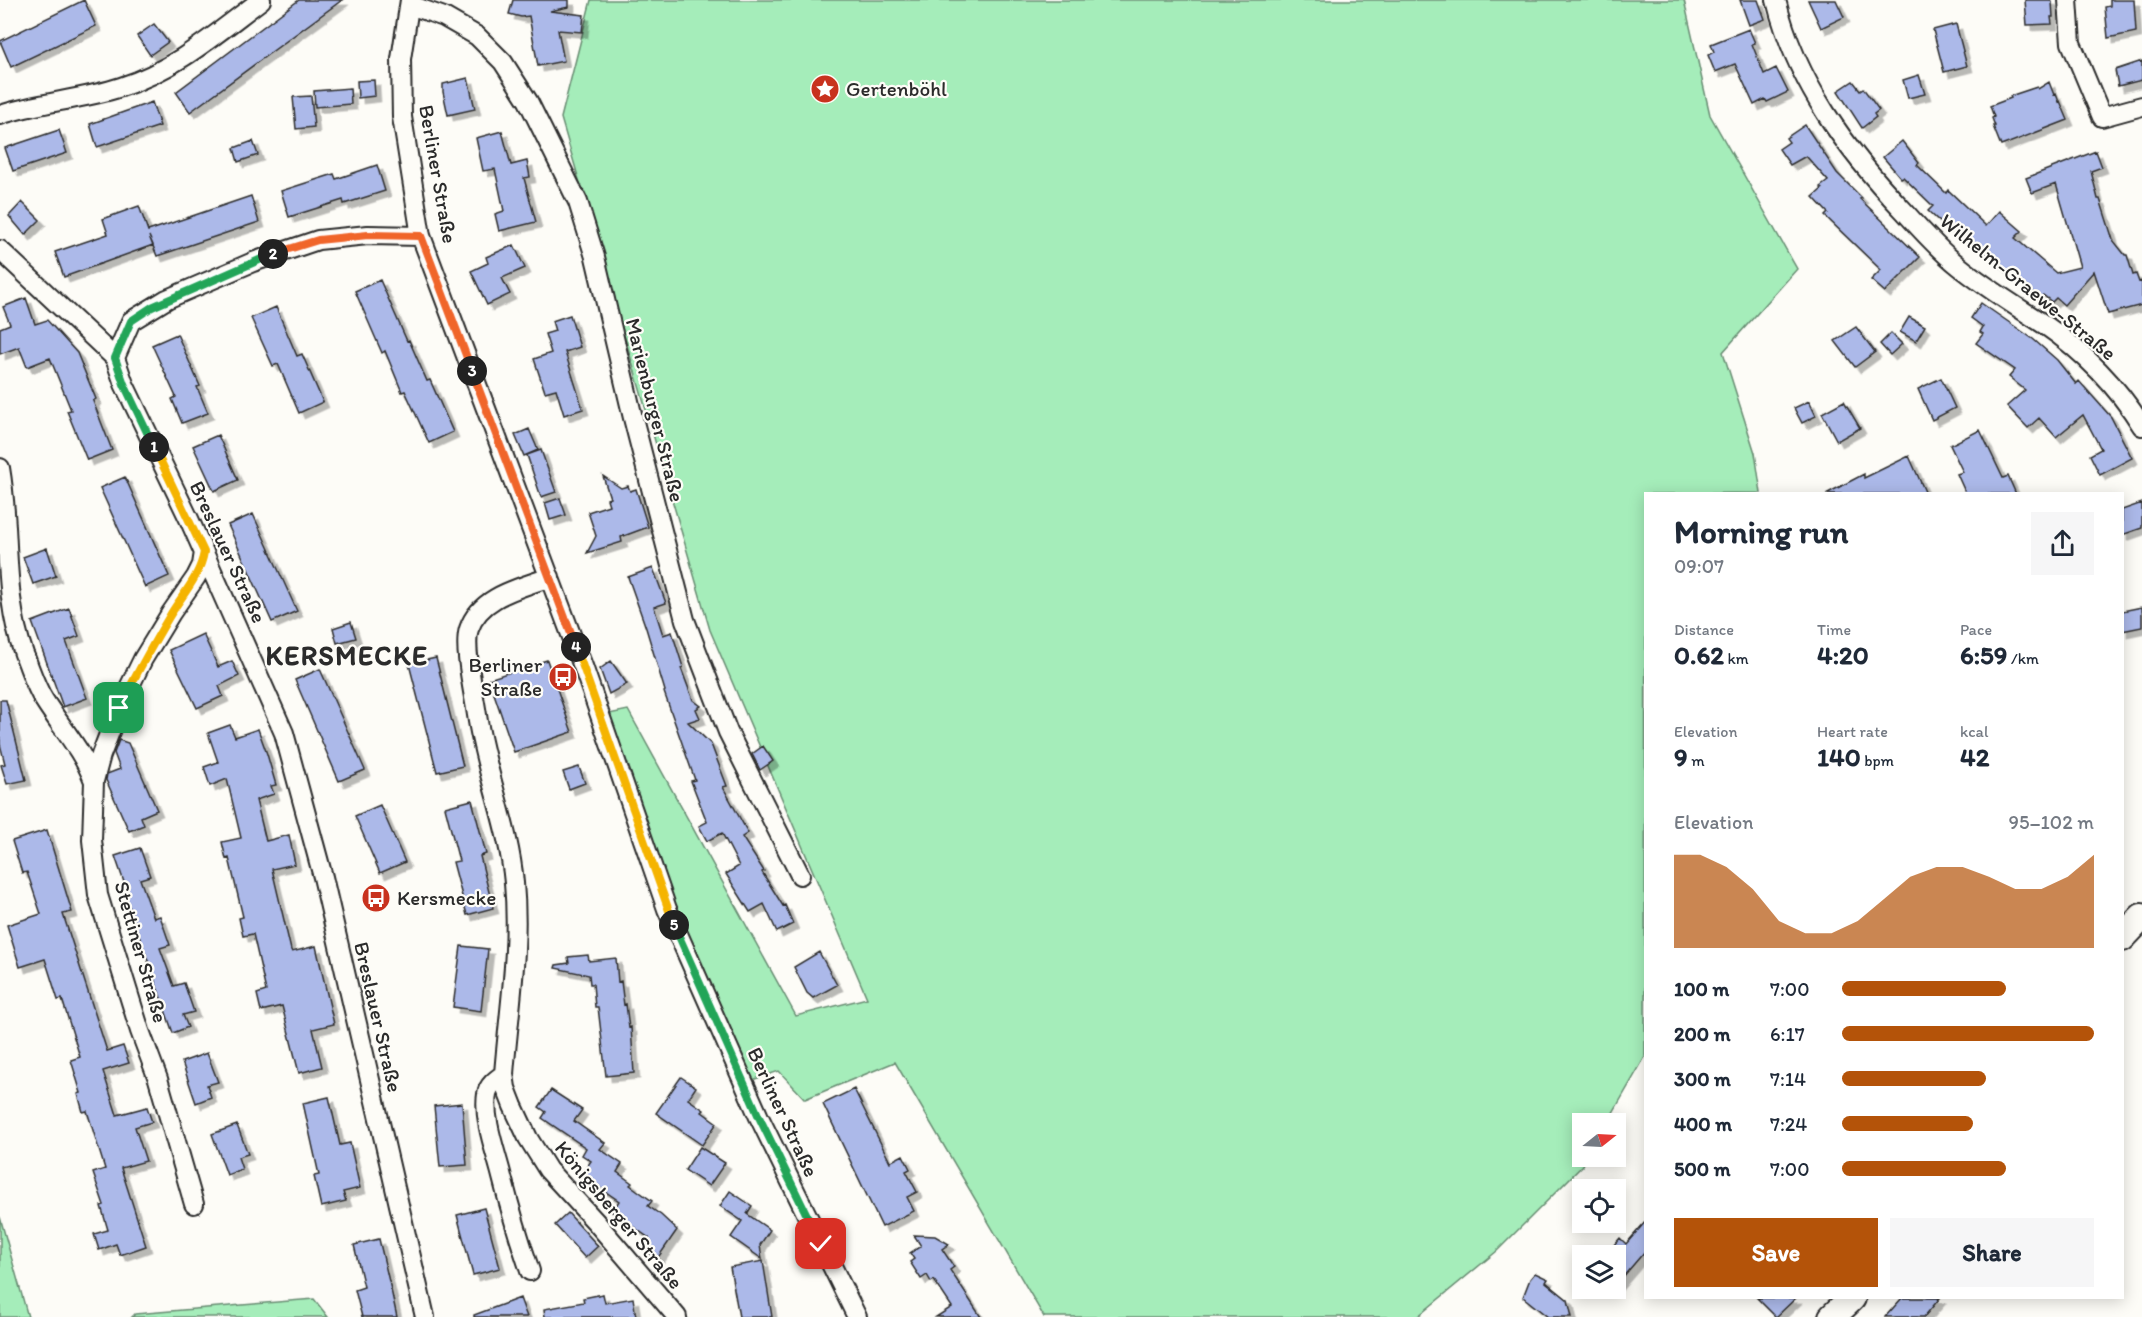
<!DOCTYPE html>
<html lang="en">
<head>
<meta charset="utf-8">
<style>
  body { margin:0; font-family:Itim,sans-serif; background:#f6f6f7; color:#1f2937; height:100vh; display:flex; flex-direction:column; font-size:22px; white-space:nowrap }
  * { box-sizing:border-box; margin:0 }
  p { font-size:20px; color:#747a83 }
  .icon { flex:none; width:33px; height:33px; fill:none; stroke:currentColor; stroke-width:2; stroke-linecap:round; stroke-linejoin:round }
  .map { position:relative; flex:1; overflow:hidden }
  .drawer { position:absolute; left:1644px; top:492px; width:480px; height:807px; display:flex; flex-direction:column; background:#fff; border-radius:0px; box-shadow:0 3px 15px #0003 }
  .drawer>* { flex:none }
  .needle { width:39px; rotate:72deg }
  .fabs { position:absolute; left:1572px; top:1113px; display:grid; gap:12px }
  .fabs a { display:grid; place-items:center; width:54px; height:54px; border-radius:0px; background:#fff; box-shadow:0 3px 15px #0003; font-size:30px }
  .pin { position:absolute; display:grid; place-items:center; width:51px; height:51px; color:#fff; margin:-26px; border-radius:12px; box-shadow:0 3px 9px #0006 }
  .km { position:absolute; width:30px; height:30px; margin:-15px; border-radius:50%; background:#222; color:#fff; font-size:16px; line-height:30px; text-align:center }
  .round { display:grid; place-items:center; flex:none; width:63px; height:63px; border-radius:0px; background:#f6f6f7 }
  .headline { display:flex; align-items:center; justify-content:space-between; height:102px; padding:0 30px }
  h1 { font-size:33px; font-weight:700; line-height:45px }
  .metrics { display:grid; grid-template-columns:repeat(3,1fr); gap:9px; height:102px; padding:6px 30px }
  .metrics div { display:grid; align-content:center }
  .metrics b { font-size:26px; font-weight:700 }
  .metrics small { font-size:16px; font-weight:400 }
  .metrics p { font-size:16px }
  .chart { height:168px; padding:12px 30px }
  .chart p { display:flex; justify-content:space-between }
  .chart svg { width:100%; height:108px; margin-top:6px; fill:#b45309; opacity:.7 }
  .primary-button { display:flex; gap:12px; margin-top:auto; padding:12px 30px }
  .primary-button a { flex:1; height:69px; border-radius:0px; background:#b45309; color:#fff; font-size:24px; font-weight:700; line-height:69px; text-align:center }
  .primary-button a+a { background:#f6f6f7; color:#1f2937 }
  ul { padding:0 30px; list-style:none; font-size:20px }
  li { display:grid; grid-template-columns:96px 72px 1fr; align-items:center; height:45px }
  li i { height:15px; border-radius:8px; background:#b45309 }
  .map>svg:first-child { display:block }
  .green { fill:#a5edba; stroke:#688c72; stroke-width:1.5 }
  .building { fill:#acb9e9; stroke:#2b2b2b; stroke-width:1.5; filter:url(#shadow) }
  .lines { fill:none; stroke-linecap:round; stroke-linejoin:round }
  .street-casing { stroke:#2b2b2b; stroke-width:22 }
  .secondary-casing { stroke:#2b2b2b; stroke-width:30 }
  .street { stroke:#fdfcf7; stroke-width:18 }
  .secondary { stroke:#fdfcf7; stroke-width:26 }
  .split-1-casing { stroke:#fff; stroke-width:12 }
  .split-2-casing { stroke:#fff; stroke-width:12 }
  .split-3-casing { stroke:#fff; stroke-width:12 }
  .split-4-casing { stroke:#fff; stroke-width:12 }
  .split-5-casing { stroke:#fff; stroke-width:12 }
  .split-6-casing { stroke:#fff; stroke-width:12 }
  .split-1 { stroke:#f5b400; stroke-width:8 }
  .split-2 { stroke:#22a559; stroke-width:8 }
  .split-3 { stroke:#f0652b; stroke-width:8 }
  .split-4 { stroke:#f0652b; stroke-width:8 }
  .split-5 { stroke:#f5b400; stroke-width:8 }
  .split-6 { stroke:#22a559; stroke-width:8 }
  .labels { text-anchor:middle; stroke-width:4.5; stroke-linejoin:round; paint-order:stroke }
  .poi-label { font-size:21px; fill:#2b2b2b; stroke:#fdfcf7; text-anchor:start }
  .street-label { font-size:21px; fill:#2b2b2b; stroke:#fdfcf7 }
  .district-label { font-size:27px; font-weight:bold; letter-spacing:1.5px; fill:#2b2b2b; stroke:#fdfcf7 }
</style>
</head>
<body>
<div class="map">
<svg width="2142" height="1317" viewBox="0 0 2142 1317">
  <defs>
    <filter id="shadow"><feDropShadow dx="5.5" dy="5.5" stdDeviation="0" flood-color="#0004"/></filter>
  </defs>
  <rect width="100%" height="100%" fill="#fdfcf7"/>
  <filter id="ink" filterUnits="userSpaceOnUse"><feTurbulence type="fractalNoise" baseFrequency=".0167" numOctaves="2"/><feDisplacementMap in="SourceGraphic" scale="12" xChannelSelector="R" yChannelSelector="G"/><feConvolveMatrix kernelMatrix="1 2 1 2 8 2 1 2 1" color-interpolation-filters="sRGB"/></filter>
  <g filter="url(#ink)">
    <path class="green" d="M591,0H1684L1710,115L1797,269L1723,352L1755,453L1761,493L1646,494L1645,1057L1607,1123L1582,1124V1156L1587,1157L1583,1165L1497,1251L1417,1317H1044L895,1062L805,1099L779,1071L749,1081L671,906L609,714L628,710L796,1016L867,998L710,630L561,118Z
      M0,1217L28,1317H0Z
      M314,1299L328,1317H132L135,1314Z"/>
    <path class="building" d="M84,0L96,26L11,67L0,41Z
      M299,0H342L190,112L176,92Z
      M513,0H569V7L550,11L584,15L582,32L558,30L564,61L538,66L529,16L521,17L509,14Z
      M1740,0H1758L1765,19L1749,25Z
      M1808,0H1836L1844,17L1821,28Z
      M2025,0H2050L2052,2L2053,17H2051L2052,24L2027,25Z
      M2110,0H2134L2136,32L2108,38L2105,7L2110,6Z
      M154,24L168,42L150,55L137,36Z
      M1956,24L1967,66L1944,72L1933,30Z
      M1749,29L1755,43L1752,44L1764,74L1776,68L1788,92L1767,102L1765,99L1754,105L1735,64L1715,72L1708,55L1714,52L1711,44Z
      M2142,61V80L2118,86L2115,70Z
      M1919,75L1925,94L1908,98L1903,80Z
      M468,78L475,109L448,115L443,92V84Z
      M374,80L375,96L358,98L357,81Z
      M1853,81L1860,90L1863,88L1879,110L1874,114L1876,117L1862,128L1838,91Z
      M2049,82L2054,95L2056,94L2059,102L2060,101L2068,120L2001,146L1993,126H1995L1992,118L1994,117L1990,106L2011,98L2010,96L2037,87L2038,89Z
      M350,88L351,104L315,107L314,91Z
      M311,96L314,127L296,129L293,97Z
      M152,102L160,126L97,147L90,124Z
      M1805,125L1837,173L1862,198L1860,199L1920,257L1885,292L1871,280L1881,270L1825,216L1828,213L1813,197L1822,189L1820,187L1828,181L1806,156L1790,165L1779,149L1789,142L1786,138Z
      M59,130L67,153L13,171L5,148Z
      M502,131L511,165L527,161L530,177L524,178L536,222L499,231L495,214L504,211L495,169L483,171L476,138Z
      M253,141L258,155L238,162L234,148Z
      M1902,141L1919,163L1917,165L1946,193L1948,190L1986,226L1999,211L2022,231L2015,238L2056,273L2080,267L2056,184L2032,193L2026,178L2096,151L2102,167L2091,171L2098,199H2100L2113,240L2125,255H2127L2133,275L2136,274L2139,282L2142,281V305L2108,314L2094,271L2064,305L2056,298L2052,302L2043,295L2041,298L2001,267L1957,229L1958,227L1957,226L1951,232L1928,211L1933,206L1903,177L1901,178L1883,157Z
      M377,165L385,191L344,204L343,200L289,217L281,191L334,174L336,179Z
      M251,196L259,222L157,256L149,236L153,245L64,277L55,252L108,234L103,219L139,206L148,231Z
      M22,202L40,220L25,235L9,216Z
      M514,245L525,268L502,278L510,294L487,305L471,271L488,263L486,257Z
      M380,280L407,341L409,340L427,381L430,380L453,432L429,443L405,391L402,392L385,351L382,353L355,291Z
      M26,298L35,324L47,320L77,353L96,399L93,401L112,450L87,460L67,411L71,410L50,358L27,367L19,347L0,354V328L10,324L3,307Z
      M1981,303L2033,339L2057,360L2076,384L2079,381L2111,417L2132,458L2100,475L2090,455L2101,449L2083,415L2056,437L2039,418L2028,428L2007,406L2025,390L2009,377L2015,370L1976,343L1983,334L1980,332L1983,327L1971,318Z
      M276,307L297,356L302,354L323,402L299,413L278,364L273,366L251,318Z
      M570,315L580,347L565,352L583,409L564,415L556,389L545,392L534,359L551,353L545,334L555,331L552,321Z
      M1909,317L1925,326L1916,341L1900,332Z
      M1856,327L1875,352L1855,367L1835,341Z
      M1891,333L1902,344L1890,355L1880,344Z
      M177,334L200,386L197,387L208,413L182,423L172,399L176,397L152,345Z
      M1941,378L1955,408L1932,420L1918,389Z
      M1809,401L1816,416L1802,423L1794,408Z
      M1844,401L1860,428L1837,441L1822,413Z
      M529,429L538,450L524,456L515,435Z
      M1980,430L2003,478L2008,476L2016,494H1966L1957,474L1963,472L1950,445Z
      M218,435L238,480L214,491L193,446Z
      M541,450L556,492L541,497L527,455Z
      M1909,456L1926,494H1826L1864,474V478Z
      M603,476L621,488L628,486L630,491L636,489L648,527L621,537L622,542L587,553L596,536L588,512L609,505L607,499L610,498Z
      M125,477L169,576L145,587L100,488Z
      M560,498L566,515L550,520L545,503Z
      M2142,503V528L2122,535V510Z
      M253,514L297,611L272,622L228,525Z
      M47,548L56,576L33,584L23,557Z
      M653,568L666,603L654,607L663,635L672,632L683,667L681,668L693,700L701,706L696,709L700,718L688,722L711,744L727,786L723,787L748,833L742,837L764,871L762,872L783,906L785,905L793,924L777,932L764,904L750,912L726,874L739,866L722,833L707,841L699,826L707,822L691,781L695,780L664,692L665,691L646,628L628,577Z
      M2142,607V627L2122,631V611Z
      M69,608L79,636L66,641L87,698L63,707L32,622Z
      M351,622L356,638L337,643L333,628Z
      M203,634L218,667L232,661L239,676L219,686L223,696L197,708L169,650Z
      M436,658L463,766L437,772L409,664Z
      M547,660L572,732L514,752L489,679Z
      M611,661L627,684L609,694L600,669Z
      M320,669L365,770L339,781L295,680Z
      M0,700H6L26,780L7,784L1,765L5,764L0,744Z
      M230,725L235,737L258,729L267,754L276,785L271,786L274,794L256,800L266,841L289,835L295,864L272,869L291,950L292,952L316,946L334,1024L313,1029L322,1067L299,1073L282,1006L261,1011L257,994L266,991L253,934L243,936L239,918L243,917L229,858L226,859L222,842L241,838L227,779L210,786L204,767L218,762L208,733Z
      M119,740L128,743L157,810L141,817L144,825L129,831L106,780L107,774L120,769L114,753Z
      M763,746L773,761L760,770L752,754Z
      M579,767L585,783L569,789L563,772Z
      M472,800L486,854L480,856L493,908L467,915L453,862L459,861L445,807Z
      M380,805L405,862L380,873L355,816Z
      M47,830L72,912L63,914L107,1051L123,1046L129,1063L103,1071L117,1115L147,1107L152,1122L135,1127L146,1161L121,1168L146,1246L120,1255L116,1244L99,1250L94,1234L108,1230L101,1206L104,1205L93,1173L105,1169L87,1111L83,1112L78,1094L81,1093L71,1060L80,1057L62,999L58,1000L45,959L20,967L7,925L41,914L27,872L22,873L12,841Z
      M140,848L150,876L140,879L154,918L160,916L170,945L160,948L174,986L184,983L194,1012L183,1015L188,1027L173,1033L123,889L126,888L115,856Z
      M461,946L488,949L481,1011L453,1007Z
      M819,952L837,985L813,998L807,993L794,967Z
      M588,955L589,961L616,958L618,982L621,981L624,1005L626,1004L629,1028L631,1027L634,1073L606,1076L598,1007H595L593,984H590L589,975L555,968L556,965L569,963L568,957Z
      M207,1053L218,1082L207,1085L211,1097L196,1103L182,1062Z
      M681,1077L696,1087L688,1099L704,1110L702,1112L717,1123L702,1145L656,1113Z
      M854,1089L890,1162L903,1155L910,1169L906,1171L917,1192L907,1197L914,1211L882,1227L823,1104Z
      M551,1090L582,1110L574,1121L605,1143L600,1149L622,1164L617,1172L632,1183L630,1185L652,1201L648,1206L661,1215L677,1230L657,1259L642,1248L649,1238L612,1212L619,1201L581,1175L591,1161L582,1155L586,1148L542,1118L546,1112L539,1107Z
      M329,1097L340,1145L350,1143L360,1188L343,1192L346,1201L321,1207L314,1176L319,1175L303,1103Z
      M462,1103L467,1165L440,1167L434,1106Z
      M237,1125L248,1154L238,1157L242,1169L227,1175L212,1134Z
      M700,1147L725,1163L709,1186L685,1170Z
      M730,1191L752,1206L747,1214L770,1230L760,1245L762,1259L731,1237L742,1221L720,1206Z
      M484,1208L500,1268L473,1275L457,1215Z
      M568,1213L598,1246L585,1258L555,1225Z
      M1646,1221V1250L1616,1285V1256L1606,1254L1620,1238L1626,1244Z
      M914,1235L935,1236L949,1244L942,1249L954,1267L950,1270L981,1317H936L952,1307L934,1280L931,1282L927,1275L921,1279L910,1262L914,1259L910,1253L921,1246Z
      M379,1239L392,1294L397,1317H362L355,1290L364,1287L354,1245Z
      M763,1261L772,1317H739L730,1267Z
      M1535,1273L1548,1279L1546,1282L1568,1300L1572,1317H1548L1523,1297L1530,1279Z
      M603,1294L605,1303L633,1298L636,1317H545L544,1309L584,1302L583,1298Z
      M520,1298L527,1317H474V1315Z
      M1757,1298H1796L1776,1317Z
      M1902,1298H1940L1924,1317H1885Z"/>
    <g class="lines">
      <g class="street-casing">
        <path id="street" d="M410,0L401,59L402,117L421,236L584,669L667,909L759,1117L857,1317
          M1776,0C1796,82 1847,151 1904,211C1921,230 1939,250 1959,266C1986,288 2016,306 2045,325C2083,351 2118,387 2142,426
          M2068,0L2071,43L2102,117L2142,106
          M410,5L444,17L477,36L503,62L528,101L578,202L595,257L633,418L685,620L728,732L800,875
          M0,115C39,102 82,100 121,87C175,70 217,33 261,0
          M421,236L368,235L318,240L253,262L167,299L131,321L115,358L124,384L189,519L284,733L323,877L425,1317
          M0,250L115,358
          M0,468C11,530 2,594 24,654C30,668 35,686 44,700C61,727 82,750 94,781
          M550,577C520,588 480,596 469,629C463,647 474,694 477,715C485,771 509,826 514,883C520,946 509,1010 504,1074L506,1088L513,1106L528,1138L548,1170L595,1221L677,1317
          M504,1074C497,1079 488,1085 487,1094C483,1120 496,1152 502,1177C510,1209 519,1239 530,1271
          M194,1204L158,1079L140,1031L98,895L92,840L94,781L101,755L119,708L143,659L171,613L196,577L202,565L204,552"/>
      </g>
      <g class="secondary-casing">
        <path id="secondary" d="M2122,938L2142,917
          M1832,1317L1852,1298"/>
      </g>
      <use href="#street" class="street"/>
      <use href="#secondary" class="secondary"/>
    </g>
  </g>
  <g class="lines" filter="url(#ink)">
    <g class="split-1-casing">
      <path id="split-1" d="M119,708C135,677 151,647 169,617C181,596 200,577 204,552L154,447"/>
    </g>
    <g class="split-2-casing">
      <path id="split-2" d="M154,447L124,384L115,358L131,321L152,307L273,254"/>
    </g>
    <g class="split-3-casing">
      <path id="split-3" d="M273,254L318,240L368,235L421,236L472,371"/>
    </g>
    <g class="split-4-casing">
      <path id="split-4" d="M472,371L576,647"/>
    </g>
    <g class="split-5-casing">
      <path id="split-5" d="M576,647L674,925"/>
    </g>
    <g class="split-6-casing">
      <path id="split-6" d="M674,925L759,1117L821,1244"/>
    </g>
    <use href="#split-1" class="split-1"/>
    <use href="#split-2" class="split-2"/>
    <use href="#split-3" class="split-3"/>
    <use href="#split-4" class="split-4"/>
    <use href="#split-5" class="split-5"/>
    <use href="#split-6" class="split-6"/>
  </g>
  <defs>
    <g id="sight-disc" transform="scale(1.5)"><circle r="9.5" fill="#c8321e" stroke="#fdfcf7"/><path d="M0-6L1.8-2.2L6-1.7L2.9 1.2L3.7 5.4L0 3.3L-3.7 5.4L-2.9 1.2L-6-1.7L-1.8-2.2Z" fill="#fff"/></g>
    <g id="bus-disc" transform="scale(1.5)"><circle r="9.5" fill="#c8321e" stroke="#fdfcf7"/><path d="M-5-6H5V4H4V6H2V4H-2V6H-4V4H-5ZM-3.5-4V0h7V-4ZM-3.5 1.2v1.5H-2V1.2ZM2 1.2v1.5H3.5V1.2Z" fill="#fff"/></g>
  </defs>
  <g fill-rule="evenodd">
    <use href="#sight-disc" x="825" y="89"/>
    <use href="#bus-disc" x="563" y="677"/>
    <use href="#bus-disc" x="376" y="898"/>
  </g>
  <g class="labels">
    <g class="poi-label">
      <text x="846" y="96">Gertenböhl</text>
      <text x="542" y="672" text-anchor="end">Berliner<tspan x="542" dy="24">Straße</tspan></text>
      <text x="397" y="905">Kersmecke</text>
    </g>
    <g class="street-label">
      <text transform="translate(438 174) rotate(80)" y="7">Berliner Straße</text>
      <text transform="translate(2028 287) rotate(39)" y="7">Wilhelm-Graewe-Straße</text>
      <text transform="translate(655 410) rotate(76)" y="7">Marienburger Straße</text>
      <text transform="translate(228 552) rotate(65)" y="7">Breslauer Straße</text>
      <text transform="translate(141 952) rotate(74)" y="7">Stettiner Straße</text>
      <text transform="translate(378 1017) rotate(77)" y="7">Breslauer Straße</text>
      <text transform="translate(783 1112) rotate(65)" y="7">Berliner Straße</text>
      <text transform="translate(619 1215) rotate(50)" y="7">Königsberger Straße</text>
    </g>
    <g class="district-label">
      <text x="347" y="665">KERSMECKE</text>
    </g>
  </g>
</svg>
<div class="fabs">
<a><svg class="needle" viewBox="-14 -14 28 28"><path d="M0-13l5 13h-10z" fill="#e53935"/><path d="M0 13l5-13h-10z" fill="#747a83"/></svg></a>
<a><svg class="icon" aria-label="locate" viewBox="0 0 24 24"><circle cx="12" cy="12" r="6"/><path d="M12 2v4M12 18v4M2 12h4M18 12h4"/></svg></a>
<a><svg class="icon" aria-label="layers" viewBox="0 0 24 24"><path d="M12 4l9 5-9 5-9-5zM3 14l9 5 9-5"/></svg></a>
</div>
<div class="pin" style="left:119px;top:708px;background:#1e9e55"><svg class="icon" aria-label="arrive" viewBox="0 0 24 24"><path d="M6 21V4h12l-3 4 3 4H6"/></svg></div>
<div class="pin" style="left:821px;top:1244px;background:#d93025"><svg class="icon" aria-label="check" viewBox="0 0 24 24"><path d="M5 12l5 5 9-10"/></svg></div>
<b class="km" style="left:154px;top:447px">1</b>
<b class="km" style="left:273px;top:254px">2</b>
<b class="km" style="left:472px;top:371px">3</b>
<b class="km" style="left:576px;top:647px">4</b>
<b class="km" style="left:674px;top:925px">5</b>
<section class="drawer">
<div class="headline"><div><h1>Morning run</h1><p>09:07</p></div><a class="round"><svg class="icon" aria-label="share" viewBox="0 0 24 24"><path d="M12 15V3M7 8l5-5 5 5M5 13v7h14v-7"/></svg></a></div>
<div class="metrics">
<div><p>Distance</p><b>0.62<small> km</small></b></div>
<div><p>Time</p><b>4:20</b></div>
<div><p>Pace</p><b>6:59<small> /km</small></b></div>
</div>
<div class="metrics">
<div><p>Elevation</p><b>9<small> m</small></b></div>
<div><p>Heart rate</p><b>140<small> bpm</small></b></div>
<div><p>kcal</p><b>42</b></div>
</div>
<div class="chart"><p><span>Elevation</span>95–102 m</p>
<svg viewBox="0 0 160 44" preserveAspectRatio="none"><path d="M0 44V6L10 6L20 11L30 20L40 33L50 38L60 38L70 33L80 24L90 15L100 11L110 11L120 15L130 20L140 20L150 15L160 6V44z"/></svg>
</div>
<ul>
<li><b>100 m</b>7:00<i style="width:65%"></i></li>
<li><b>200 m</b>6:17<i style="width:100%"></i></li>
<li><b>300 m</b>7:14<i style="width:57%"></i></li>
<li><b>400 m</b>7:24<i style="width:52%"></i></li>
<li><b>500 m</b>7:00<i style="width:65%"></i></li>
</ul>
<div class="primary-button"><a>Save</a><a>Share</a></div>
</section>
</div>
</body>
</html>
